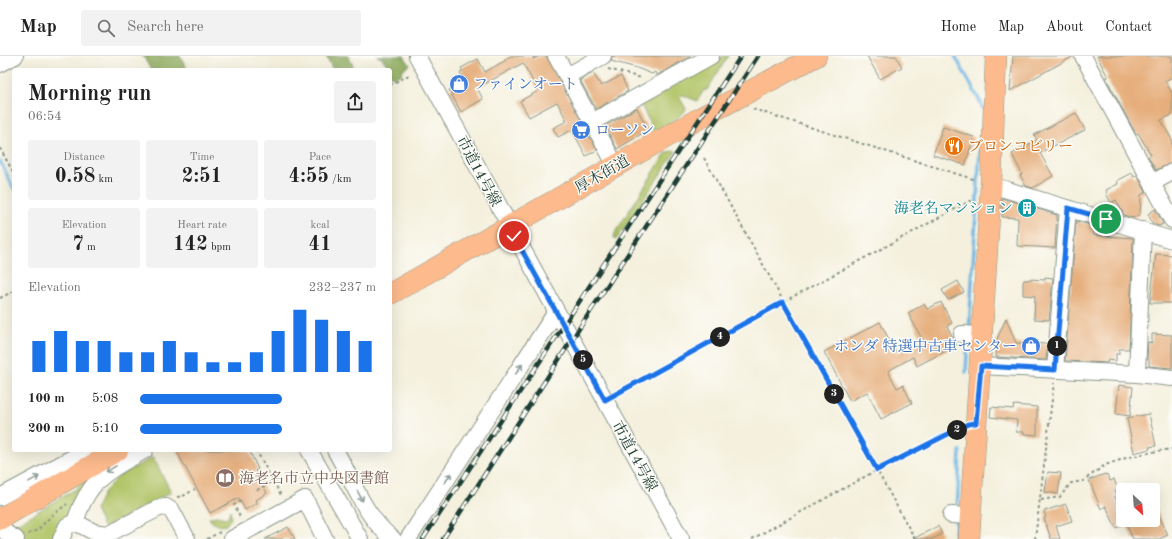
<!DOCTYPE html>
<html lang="en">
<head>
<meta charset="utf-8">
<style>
  body { margin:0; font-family:"Old Standard TT","Noto Serif JP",serif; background:#f2f2f2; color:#222; height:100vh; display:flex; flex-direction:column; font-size:15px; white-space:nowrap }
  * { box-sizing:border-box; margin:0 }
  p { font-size:13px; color:#767676 }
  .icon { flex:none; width:22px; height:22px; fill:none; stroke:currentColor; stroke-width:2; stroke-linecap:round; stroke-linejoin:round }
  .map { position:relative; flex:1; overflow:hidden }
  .sheet { position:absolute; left:12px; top:12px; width:380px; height:384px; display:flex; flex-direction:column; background:#fff; border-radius:4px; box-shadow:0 4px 16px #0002 }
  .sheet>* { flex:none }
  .needle { width:26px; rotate:154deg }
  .controls { position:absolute; left:1116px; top:427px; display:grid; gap:8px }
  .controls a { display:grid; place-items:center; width:44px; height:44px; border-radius:4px; background:#fff; box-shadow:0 4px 16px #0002; font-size:20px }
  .pin { position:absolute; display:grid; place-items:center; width:34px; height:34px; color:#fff; margin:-17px; border:2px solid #fff; border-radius:50%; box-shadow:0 1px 4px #0007 }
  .km { position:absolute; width:20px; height:20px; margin:-10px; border-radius:50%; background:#222; color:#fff; font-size:11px; line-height:20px; text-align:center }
  .round { display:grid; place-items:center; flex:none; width:42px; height:42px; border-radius:4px; background:#f2f2f2 }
  .summary { display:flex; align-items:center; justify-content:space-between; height:68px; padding:0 16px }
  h1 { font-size:22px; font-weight:800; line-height:30px }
  .stats { display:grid; grid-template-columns:repeat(3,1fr); gap:6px; height:68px; padding:4px 16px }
  .stats div { display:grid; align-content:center; border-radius:4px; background:#f2f2f2; text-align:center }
  .stats b { font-size:20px; font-weight:800 }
  .stats small { font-size:11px; font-weight:400 }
  .stats p { font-size:11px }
  .chart { height:112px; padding:8px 16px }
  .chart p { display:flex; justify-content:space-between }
  .chart svg { width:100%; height:72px; margin-top:4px; stroke:#1a73e8; stroke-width:6 }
  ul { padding:0 16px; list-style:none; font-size:13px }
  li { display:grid; grid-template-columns:64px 48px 1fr; align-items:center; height:30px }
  li i { height:10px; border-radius:5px; background:#1a73e8 }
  header { display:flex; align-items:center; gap:24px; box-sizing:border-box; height:56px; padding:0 20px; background:#fff; border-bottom:1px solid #e0e0e0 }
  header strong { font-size:19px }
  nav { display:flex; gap:22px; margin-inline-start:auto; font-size:14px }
  .search { width:280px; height:36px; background:#f2f2f2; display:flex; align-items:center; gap:10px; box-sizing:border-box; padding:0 14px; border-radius:4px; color:#767676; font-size:15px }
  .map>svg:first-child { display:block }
  .green { fill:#b2c569; stroke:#68814e }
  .forest { fill:#8daa5d; stroke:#567448 }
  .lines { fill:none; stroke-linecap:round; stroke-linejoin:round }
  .stream { stroke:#6cb6e4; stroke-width:3.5 }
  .building { fill:#e6ae7b }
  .minor-casing { stroke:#8a9688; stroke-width:18 }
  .major-casing { stroke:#8a9688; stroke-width:22 }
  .path { stroke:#8a9688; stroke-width:2; stroke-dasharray:3 3; stroke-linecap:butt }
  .minor { stroke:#fff; stroke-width:16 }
  .major { stroke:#fcba8d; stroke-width:21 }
  .rail-casing { stroke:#1f3d34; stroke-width:4.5 }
  .rail { stroke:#fdfcf7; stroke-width:3; stroke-dasharray:9; stroke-linecap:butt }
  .oneway { stroke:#8f9e9a }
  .route-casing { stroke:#fff; stroke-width:8 }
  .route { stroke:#1a73e8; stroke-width:5 }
  .labels { text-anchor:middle; stroke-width:3; stroke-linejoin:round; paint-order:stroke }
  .shop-label { font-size:15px; fill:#366cbe; stroke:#fdfcf7; text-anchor:start }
  .food-label { font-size:15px; fill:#c56008; stroke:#fdfcf7; text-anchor:start }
  .street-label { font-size:15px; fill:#1f3d34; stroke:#fdfcf7 }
  .culture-label { font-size:15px; fill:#0d838f; stroke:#fdfcf7; text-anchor:end }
  .education-label { font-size:15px; fill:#785e54; stroke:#fdfcf7; text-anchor:start }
</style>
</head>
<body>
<header>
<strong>Map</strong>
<div class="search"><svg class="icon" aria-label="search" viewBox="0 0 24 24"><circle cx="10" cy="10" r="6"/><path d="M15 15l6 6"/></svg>Search here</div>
<nav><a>Home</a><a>Map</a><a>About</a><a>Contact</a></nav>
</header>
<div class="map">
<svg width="1172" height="483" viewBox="0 0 1172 483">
  <rect width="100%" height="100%" fill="#fdfcf7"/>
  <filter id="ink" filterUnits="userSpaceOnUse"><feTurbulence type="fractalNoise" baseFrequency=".025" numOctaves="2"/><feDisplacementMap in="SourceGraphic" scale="8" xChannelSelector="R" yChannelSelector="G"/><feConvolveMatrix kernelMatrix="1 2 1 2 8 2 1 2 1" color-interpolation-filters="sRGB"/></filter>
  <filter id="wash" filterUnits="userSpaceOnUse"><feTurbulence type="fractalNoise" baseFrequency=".012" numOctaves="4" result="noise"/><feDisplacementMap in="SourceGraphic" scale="16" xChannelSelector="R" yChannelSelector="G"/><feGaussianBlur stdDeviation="0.9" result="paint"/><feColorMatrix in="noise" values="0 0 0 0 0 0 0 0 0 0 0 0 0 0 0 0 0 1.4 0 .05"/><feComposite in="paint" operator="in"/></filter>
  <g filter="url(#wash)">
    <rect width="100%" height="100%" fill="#f4f0dd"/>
    <path class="green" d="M724,0H728L707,34H704L697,45L683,39H681L680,42L686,53C680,64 665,69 654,75L639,45Z
      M671,95H676L616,184L614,181L615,177L666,97Z
      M153,401L171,436L104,472L95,454L105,434L119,420Z
      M98,417L71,458L65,462L52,483H27L8,473L76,433L78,430Z
      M230,454L231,462L226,469C219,471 213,468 209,462L216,460L226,462L229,459Z"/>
    <path class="forest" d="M143,0H180L188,14H151Z
      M326,0H348L353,9V14H333Z
      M377,0H404L410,9L402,14L401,19L394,21L390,20V14H386L387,9L382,2Z"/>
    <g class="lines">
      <path class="stream" d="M955,0L982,49V52
        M0,105L14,133
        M969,275L980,92
        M966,316L968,283
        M957,456L960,395
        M955,483L956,464"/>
    </g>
    <g id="blocks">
      <path class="building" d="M511,0H536L533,2V3L540,0L547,1L597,94L586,100L572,74L558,81L553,72L567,65L557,46L529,61L520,45L538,35L523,7L477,32L483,43L461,56L449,34L465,26L460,16L463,15L461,12L478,3L485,16L506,4L505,3Z
        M612,0H691L657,19L655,16L652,18L637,12L611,5Z
        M867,0H896L902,11L880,23Z
        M1013,0H1074L1010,35Z
        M1097,0H1172V21L1165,25L1172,37V59L1161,64L1172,84V107L1156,114L1148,101L1151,99L1138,77L1136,78L1106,22L1108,21Z
        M593,17L601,30L621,20L628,35L596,53L580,24Z
        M637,52L648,74L617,93L605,70Z
        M1076,57L1085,74L1040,97L1053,120L1033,132L1026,130L1020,119L1022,118L1012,98L1037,84L1034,79Z
        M943,71L974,81L965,109L933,99Z
        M1132,117L1134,121L1137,119L1146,136L1141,139L1140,158L1133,162L1124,159L1116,144L1111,147L1106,137L1107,136L1106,134L1118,128L1117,125Z
        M1002,142L1057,159L1055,192L1017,190L1018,162L1002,161Z
        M1155,153L1163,168L1159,170L1153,168L1148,158Z
        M1076,165L1094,170L1093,179L1133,182L1129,293H1119V298H1116V305L1108,304L1107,307L1065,305Z
        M1156,198L1172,199V247H1150Z
        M1045,221L1053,222L1049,264L1034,263L1035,240L1023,239V227L1024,224H1029V223L1045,224Z
        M958,225L964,236L948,244L942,234Z
        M941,246L952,267L947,270L957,289L917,310L913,301L888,315L897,332L903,329L912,347L881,363L867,336L850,345L824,296L880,266L896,297L922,283L908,257L924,248L927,253Z
        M1006,262L1016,287L1048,288L1046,304L996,301L997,283Z
        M1152,278L1172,279V312L1149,310V303H1147L1148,286L1152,287Z
        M1119,329L1133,331L1130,360L1116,358Z
        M1014,349L1037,351V379L1024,378V376H1016L1017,364L990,361L991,351L1013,353Z
        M1149,358L1156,390L1149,391L1150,393L1134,397L1127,362Z
        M176,394H249L258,413L255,415L267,437L256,444L257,447L245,454L239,442L210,457Z
        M1048,416L1061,417L1058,438L1045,436Z
        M1105,418V419L1107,418L1110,425L1114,423L1118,434L1115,435L1116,438L1114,439L1123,458V464H1126L1127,467L1116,472L1106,450L1101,453L1089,424Z
        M1153,446L1168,479L1159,483H1133L1127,470L1142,464H1153Z
        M1066,448L1072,465L1056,470L1060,483H1051L1044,462L1046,461L1044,455Z
        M938,470L942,478L933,483H913Z
        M288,471L295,483H265Z"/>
    </g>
  </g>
  <g filter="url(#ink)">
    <use href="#blocks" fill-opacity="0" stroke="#8a9688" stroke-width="1"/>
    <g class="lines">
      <g class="minor-casing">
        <path id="minor" d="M417,0L681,483
          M556,0L616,110
          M1083,0L1172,164
          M0,8L15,0
          M567,20L603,0
          M592,66L711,0
          M1152,127L1172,116
          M991,129L1172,184
          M962,278L983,279
          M981,310L1137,318L1172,322
          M1055,314L1068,152
          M1137,318L1143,174
          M309,394L360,483
          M335,394C353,424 364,461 393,483
          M0,441L87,394
          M951,459L971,460
          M75,466L94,476L108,478L159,452L166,451L172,455L187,483
          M75,466C89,422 108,415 145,394
          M0,467L6,477L16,483
          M61,483L67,470L75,466
          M232,483L305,443L325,483
          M408,483L556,256"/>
      </g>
      <g class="major-casing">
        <path id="major" d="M390,238L700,62L816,0
          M0,463L118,394
          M969,483L991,129L996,0"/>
      </g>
      <path class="path" d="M608,13L642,22
        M390,29L411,18
        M753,53L976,124
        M0,92L14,118
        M704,102L915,483
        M0,242L14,235
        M616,338L783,246L970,145H974
        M256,394L282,441
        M257,434L273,425
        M177,441L183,440L195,433
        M1041,444L1060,441L1071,427L1083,425L1105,409L1126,402L1152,396L1172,393
        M241,445L234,449L241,463
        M28,478L38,474L50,461L67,448
        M207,483L220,476
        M752,483L877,414L961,371
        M1035,483L1054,327"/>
      <use href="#minor" class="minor"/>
      <use href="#major" class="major"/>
      <g class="rail-casing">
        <path id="rail" d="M423,483L741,0
          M443,483L565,294L758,0"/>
      </g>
      <use href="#rail" class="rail"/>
    </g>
    <defs><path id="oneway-shaft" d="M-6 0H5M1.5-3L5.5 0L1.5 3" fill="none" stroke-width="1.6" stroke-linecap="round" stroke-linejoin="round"/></defs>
    <g class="oneway">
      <use href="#oneway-shaft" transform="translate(519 313) rotate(-57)"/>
      <use href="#oneway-shaft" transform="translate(111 413) rotate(148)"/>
      <use href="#oneway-shaft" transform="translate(448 422) rotate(-57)"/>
      <use href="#oneway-shaft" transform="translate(34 423) rotate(-29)"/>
      <use href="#oneway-shaft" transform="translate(360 440) rotate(62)"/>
    </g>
  </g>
  <g class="lines" filter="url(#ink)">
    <g class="route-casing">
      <path id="route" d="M514,180L605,344L783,246L877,414L968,368L976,367L981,310L1055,314L1068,152L1106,163"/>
    </g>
    <use href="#route" class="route"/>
  </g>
  <defs>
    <g id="shop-disc" transform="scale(1)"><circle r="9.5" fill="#3f7fe0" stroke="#fdfcf7"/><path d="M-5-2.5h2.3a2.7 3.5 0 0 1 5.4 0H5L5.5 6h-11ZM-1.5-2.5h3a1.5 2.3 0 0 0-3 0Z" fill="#fff"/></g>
    <g id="supermarket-disc" transform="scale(1)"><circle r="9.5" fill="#3f7fe0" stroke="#fdfcf7"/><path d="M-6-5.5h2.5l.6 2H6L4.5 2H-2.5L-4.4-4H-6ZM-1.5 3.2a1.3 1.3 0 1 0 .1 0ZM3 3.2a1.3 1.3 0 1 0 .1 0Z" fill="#fff"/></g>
    <g id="restaurant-disc" transform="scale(1)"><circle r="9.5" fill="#e8710a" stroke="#fdfcf7"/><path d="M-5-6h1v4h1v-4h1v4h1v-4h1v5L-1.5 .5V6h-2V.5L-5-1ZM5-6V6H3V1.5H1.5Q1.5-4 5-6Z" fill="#fff"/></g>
    <g id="building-disc" transform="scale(1)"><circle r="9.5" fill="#0f9aa8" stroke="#fdfcf7"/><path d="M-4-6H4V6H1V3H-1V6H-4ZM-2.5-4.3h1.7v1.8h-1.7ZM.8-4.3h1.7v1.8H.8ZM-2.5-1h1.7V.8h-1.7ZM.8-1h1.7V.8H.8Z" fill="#fff"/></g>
    <g id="library-disc" transform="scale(1)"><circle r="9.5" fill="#8d6e63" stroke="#fdfcf7"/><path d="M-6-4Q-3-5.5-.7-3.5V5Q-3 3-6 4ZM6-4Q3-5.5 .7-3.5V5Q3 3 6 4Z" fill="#fff"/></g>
  </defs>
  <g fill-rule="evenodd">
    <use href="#shop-disc" x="459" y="28"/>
    <use href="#supermarket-disc" x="581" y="74"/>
    <use href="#restaurant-disc" x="954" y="90"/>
    <use href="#building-disc" x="1027" y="152"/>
    <use href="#shop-disc" x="1031" y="290"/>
    <use href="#library-disc" x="225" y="422"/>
  </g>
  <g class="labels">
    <g class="shop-label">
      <text x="473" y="33">ファインオート</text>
      <text x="595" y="79">ローソン</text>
      <text x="1017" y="295" text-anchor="end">ホンダ 特選中古車センター</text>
    </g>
    <g class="food-label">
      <text x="968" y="95">ブロンコビリー</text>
    </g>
    <g class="street-label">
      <text transform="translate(479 115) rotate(62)" y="5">市道14号線</text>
      <text transform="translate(602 118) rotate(-30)" y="5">厚木街道</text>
      <text transform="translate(635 400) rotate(61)" y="5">市道14号線</text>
    </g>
    <g class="culture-label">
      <text x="1013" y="157">海老名マンション</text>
    </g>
    <g class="education-label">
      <text x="239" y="427">海老名市立中央図書館</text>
    </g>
  </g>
</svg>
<div class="controls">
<a><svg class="needle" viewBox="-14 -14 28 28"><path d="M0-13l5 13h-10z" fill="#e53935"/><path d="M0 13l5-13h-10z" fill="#767676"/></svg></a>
</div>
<div class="pin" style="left:1106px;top:163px;background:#1e9e55"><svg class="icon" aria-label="arrive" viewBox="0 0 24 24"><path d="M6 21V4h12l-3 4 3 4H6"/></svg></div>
<div class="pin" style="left:514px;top:180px;background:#d93025"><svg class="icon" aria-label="check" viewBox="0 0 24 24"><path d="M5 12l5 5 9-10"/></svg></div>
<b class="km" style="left:1057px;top:290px">1</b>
<b class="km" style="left:957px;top:374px">2</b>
<b class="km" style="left:834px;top:338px">3</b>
<b class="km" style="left:720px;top:281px">4</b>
<b class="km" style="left:583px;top:304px">5</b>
<section class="sheet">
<div class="summary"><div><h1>Morning run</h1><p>06:54</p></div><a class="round"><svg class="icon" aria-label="share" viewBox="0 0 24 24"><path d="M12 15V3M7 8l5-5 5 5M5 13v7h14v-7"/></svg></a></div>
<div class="stats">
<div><p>Distance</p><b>0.58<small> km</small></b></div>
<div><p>Time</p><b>2:51</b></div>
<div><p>Pace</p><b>4:55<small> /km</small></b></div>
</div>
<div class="stats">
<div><p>Elevation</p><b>7<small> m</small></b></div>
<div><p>Heart rate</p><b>142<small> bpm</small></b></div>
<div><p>kcal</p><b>41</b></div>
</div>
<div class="chart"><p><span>Elevation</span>232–237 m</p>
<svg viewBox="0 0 160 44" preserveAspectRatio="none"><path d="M5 44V25M15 44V19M25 44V25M35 44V25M45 44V32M55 44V32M65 44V25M75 44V32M85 44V38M95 44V38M105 44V32M115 44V19M125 44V6M135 44V12M145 44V19M155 44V25"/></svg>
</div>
<ul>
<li><b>100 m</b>5:08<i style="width:60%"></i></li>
<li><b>200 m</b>5:10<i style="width:60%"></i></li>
</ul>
</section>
</div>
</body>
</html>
